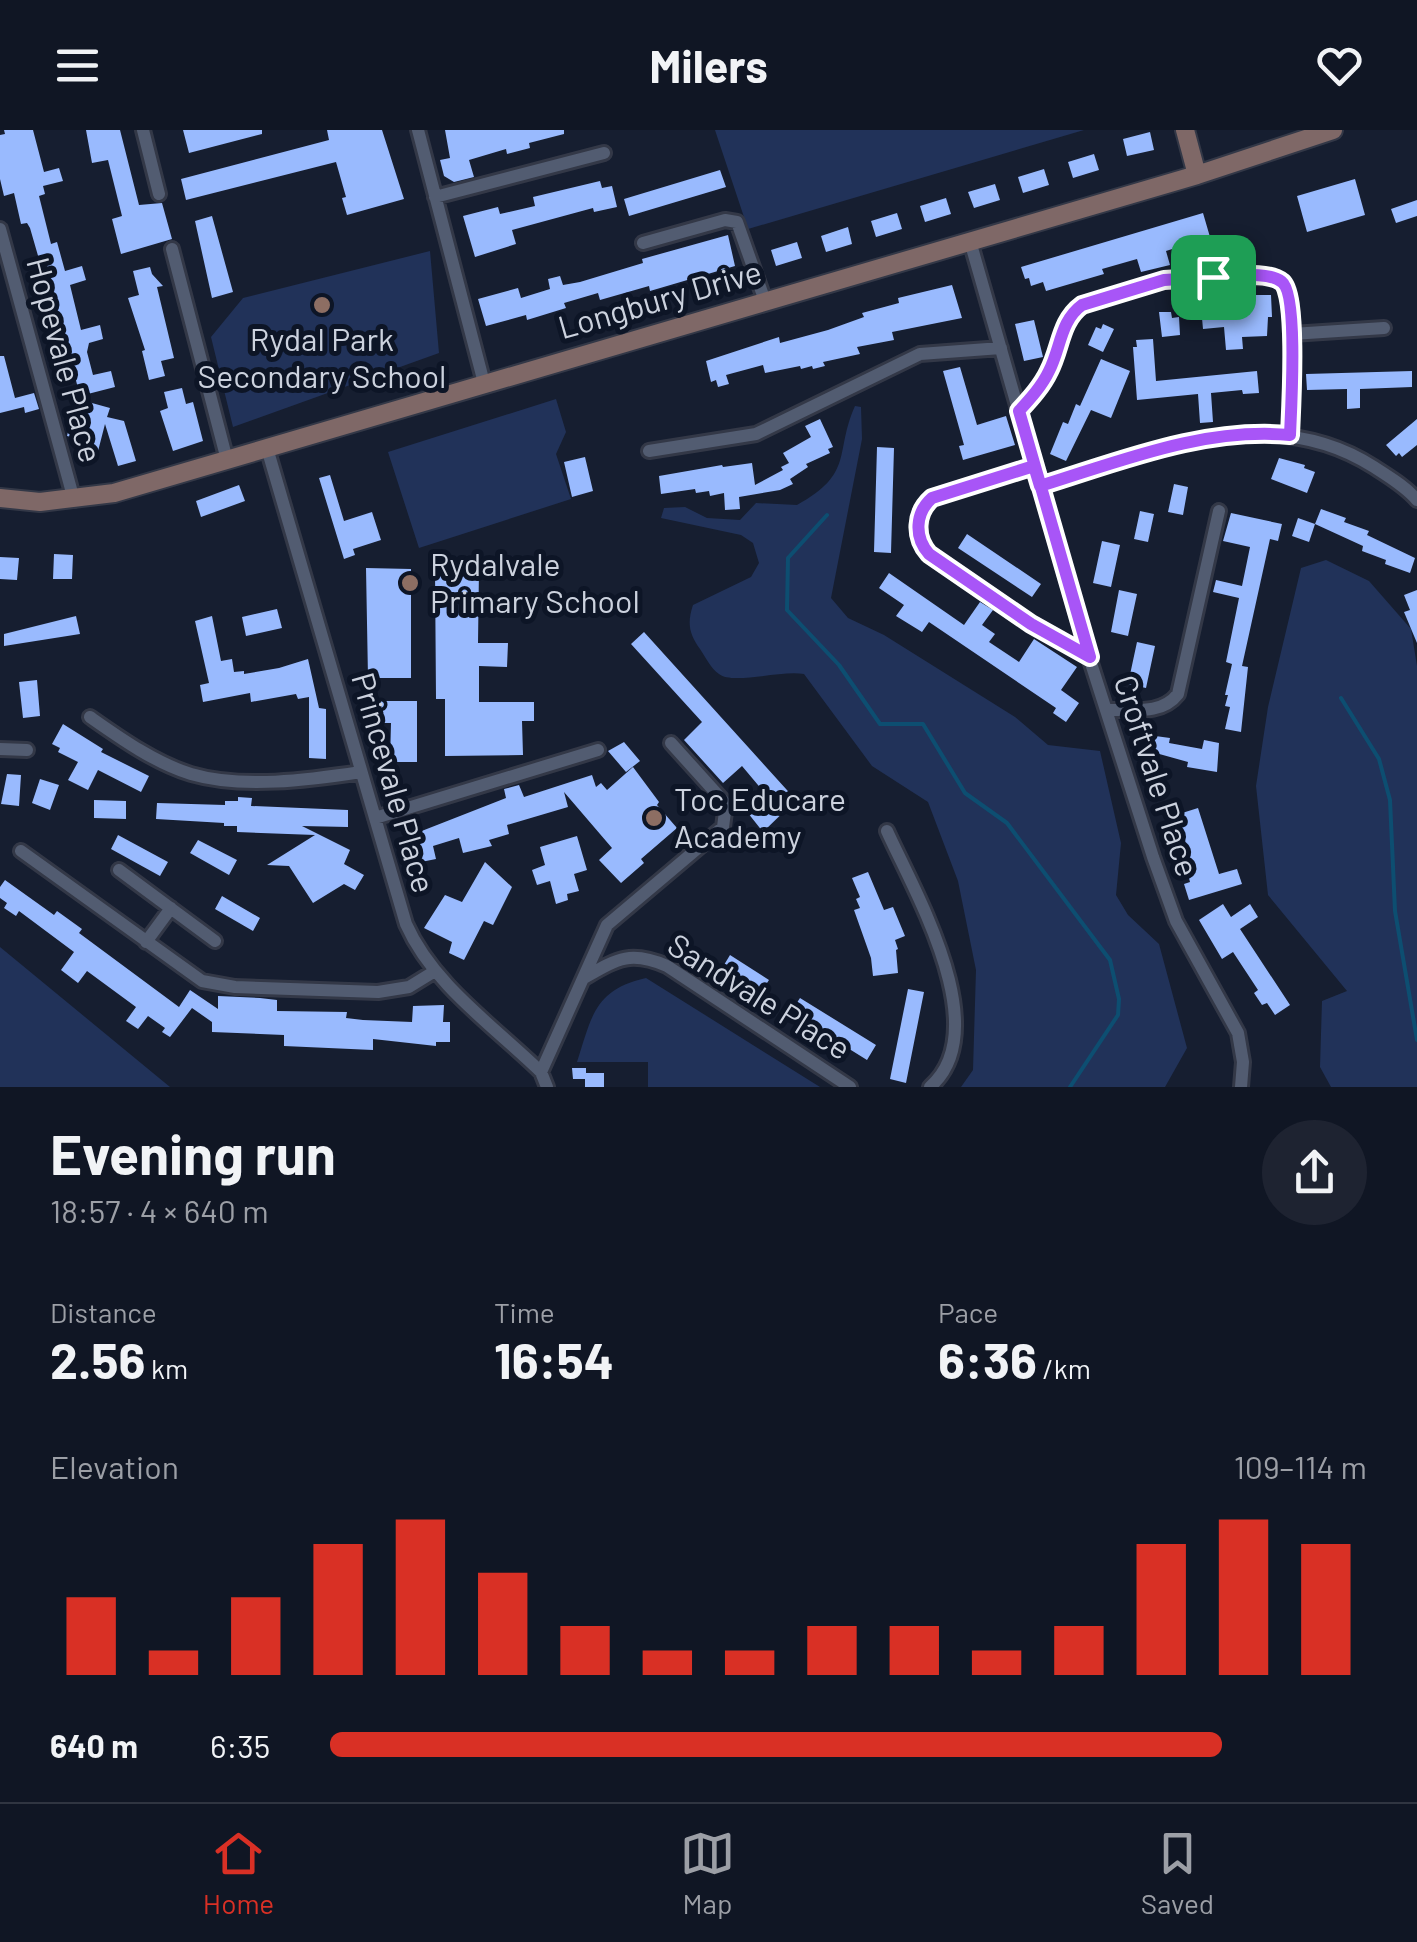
<!DOCTYPE html>
<html lang="en">
<head>
<meta charset="utf-8">
<style>
  body { margin:0; font-family:Barlow,sans-serif; background:#1e2331; color:#f1f3f6; height:100vh; display:flex; flex-direction:column; font-size:38px; white-space:nowrap }
  * { box-sizing:border-box; margin:0 }
  p { font-size:32px; color:#9c9fa6 }
  .icon { flex:none; width:55px; height:55px; fill:none; stroke:currentColor; stroke-width:2; stroke-linecap:round; stroke-linejoin:round }
  .map { position:relative; height:957px; overflow:hidden }
  .drawer { display:flex; flex-direction:column; background:#101624; flex:1 }
  .drawer>* { flex:none }
  .pin { position:absolute; display:grid; place-items:center; width:85px; height:85px; color:#fff; margin:-42px; border-radius:20px; box-shadow:0 5px 15px #0006 }
  .round { display:grid; place-items:center; flex:none; width:105px; height:105px; border-radius:52px; background:#1e2331 }
  .overview { display:flex; align-items:center; justify-content:space-between; height:170px; padding:0 50px }
  h1 { font-size:55px; font-weight:700; line-height:75px }
  .stats { display:grid; grid-template-columns:repeat(3,1fr); gap:15px; height:170px; padding:10px 50px }
  .stats div { display:grid; align-content:center }
  .stats b { font-size:50px; font-weight:700 }
  .stats small { font-size:28px; font-weight:400 }
  .stats p { font-size:28px }
  .chart { height:280px; padding:20px 50px }
  .chart p { display:flex; justify-content:space-between }
  .chart svg { width:100%; height:180px; margin-top:10px; stroke:#d93025; stroke-width:6 }
  ul { padding:0 50px; list-style:none; font-size:32px }
  li { display:grid; grid-template-columns:160px 120px 1fr; align-items:center; height:75px }
  li i { height:25px; border-radius:12px; background:#d93025 }
  header { display:flex; justify-content:space-between; align-items:center; height:130px; padding:0 50px; background:#101624; font-size:45px; font-weight:700 }
  .dock { display:flex; justify-content:space-around; align-items:center; height:140px; border-top:2px solid #303541; background:#101624; font-size:28px; color:#9c9fa6 }
  .dock a { display:grid; justify-items:center; gap:5px }
  .dock .active { color:#d93025 }
  .map>svg:first-child { display:block }
  .green { fill:#213259 }
  .lines { fill:none; stroke-linecap:round; stroke-linejoin:round }
  .stream { stroke:#0d4e71; stroke-width:4 }
  .building { fill:#99bafe }
  .street-casing { stroke:#333847; stroke-width:18 }
  .secondary-casing { stroke:#333847; stroke-width:22 }
  .street { stroke:#525c71; stroke-width:12 }
  .secondary { stroke:#7f6867; stroke-width:18 }
  .route-casing { stroke:#fff; stroke-width:20 }
  .route { stroke:#a855f7; stroke-width:12 }
  .education-dot { fill:#8d6e63; stroke:#0d1526; stroke-width:4 }
  .labels { text-anchor:middle; stroke-width:10; stroke-linejoin:round; paint-order:stroke }
  .street-label { font-size:32px; fill:#ccd2de; stroke:#0d1526 }
  .poi-label { font-size:32px; fill:#ccd2de; stroke:#0d1526; text-anchor:start }
</style>
</head>
<body>
<header><svg class="icon" aria-label="menu" viewBox="0 0 24 24"><path d="M4 6h16M4 12h16M4 18h16"/></svg>Milers<svg class="icon" aria-label="heart" viewBox="0 0 24 24"><path d="M12 20l-8-8c-3-5 5-10 8-4 3-6 11-1 8 4z"/></svg></header>
<div class="map">
<svg width="1417" height="957" viewBox="0 0 1417 957">
  <rect width="100%" height="100%" fill="#161e30"/>
  <path class="green" d="M715,0H1084L748,99Z
    M430,121L439,223L233,297L211,207L243,168Z
    M556,269L566,302L556,324L571,369L419,418L388,322Z
    M855,276L861,277L862,309L831,468L848,488L884,505L1015,587L1048,615L1100,621L1121,713L1116,765L1128,785L1159,814L1187,918L1165,957H961L973,940L976,840L958,751L928,672L872,636L804,544C780,540 733,555 719,544C711,539 705,526 700,519C689,504 687,493 693,475L751,447L759,433L753,413L741,405L661,388L664,378L685,377L707,388L740,390L756,373L797,375C855,343 834,323 855,276Z
    M1326,430L1369,451L1411,499L1417,536V957H1331L1320,937L1322,871L1347,861L1268,765L1256,656L1268,577L1301,438Z
    M0,817L170,957H0Z
    M646,848L820,957H648V932H577C592,886 594,860 646,848Z"/>
  <g class="lines">
    <path class="stream" d="M827,385L788,428L787,480L839,535L880,594H923L965,663L1007,693L1110,830L1119,869L1118,885L1070,957
      M1341,568L1379,629L1390,670L1395,781L1417,910"/>
  </g>
  <path class="building" d="M4,0H33L44,42L59,38L63,51L43,56L45,64L39,66L51,114L57,112L65,141L82,136L86,150L70,155L81,200L100,195L103,209L89,213L87,222L93,245L111,241L115,257L80,266L64,204L55,206L51,192L55,191L47,162L53,160L47,135L41,136L30,98L27,93L21,94L14,63L4,66L0,49V5L5,4Z
    M86,0H120L139,75L162,73L172,109L121,124L112,89L122,86L108,30L92,33Z
    M183,0H262V4L189,23Z
    M327,0H382L404,69L347,85L342,68L346,67L336,32L186,70L181,49L329,10Z
    M445,0H564V4L529,13L530,18L507,24L506,19L469,30L474,47L454,52L444,46L440,30L450,28Z
    M1150,2L1154,20L1127,26L1123,9Z
    M1094,24L1099,40L1073,48L1068,32Z
    M1044,39L1049,55L1023,63L1018,47Z
    M720,40L726,57L629,86L624,69Z
    M1355,49L1365,85L1307,102L1297,66Z
    M600,51L602,58L612,56L617,77L594,82L593,78L512,100L516,114L475,127L463,86L498,77L500,84L535,76L533,67Z
    M995,54L1000,70L974,78L968,62Z
    M946,68L951,84L925,92L920,76Z
    M1417,70V86L1396,93L1391,79Z
    M897,83L902,99L876,107L871,91Z
    M1203,83L1210,107L1166,121L1170,135L1141,142L1137,129L1102,139L1104,144L1046,161L1043,152L1031,156L1029,148L1025,149L1021,137Z
    M212,86L233,162L212,168L195,91Z
    M848,97L852,114L826,122L821,106Z
    M728,105L735,136L650,161L649,156L600,170L598,163L564,173L566,178L527,190L526,185L486,196L478,169L518,158L521,168L550,159L548,149L560,146L563,155L580,152L643,133L642,129Z
    M797,112L802,128L776,136L771,120Z
    M150,137L152,144L163,156L157,157L174,228L161,231L165,246L149,250L142,221L145,220L128,168L139,165L133,141Z
    M952,155L962,188L892,202L894,210L857,217L860,224L823,232L825,236L813,239L812,236L801,239L800,236L765,243L763,235L726,245L729,254L718,257L716,250L711,252L706,231L779,207L780,213L828,200L864,187L862,183L899,173L898,168Z
    M1252,165H1271L1272,187H1268L1267,206L1242,207L1243,219L1226,220L1224,197L1203,199L1201,177L1252,173Z
    M1159,182H1171L1172,188L1179,187L1180,205L1162,207Z
    M1034,190L1043,227L1024,231L1015,194Z
    M1103,194L1114,199L1103,222L1088,215L1096,197L1101,199Z
    M1153,209L1156,251L1257,241L1259,263L1243,264L1242,260L1211,263L1213,292L1200,293L1198,264L1137,270L1133,217H1137L1136,210Z
    M0,226H4L15,268L34,263L39,279L25,283L24,277L0,283Z
    M1101,229L1130,241L1111,288L1091,280L1066,331L1050,324L1063,292L1068,294L1076,274L1080,276Z
    M960,237L977,295L1006,286L1015,315L963,330L959,316L964,315L943,241Z
    M1412,241V257L1360,259V278L1347,279V259L1307,260L1306,244Z
    M182,258L186,274L193,272L203,311L173,321L160,281L168,278L164,262Z
    M81,270L110,278L107,287L124,291L136,331L118,336L105,294L96,329L78,322L81,309L67,306L74,276L83,278Z
    M820,289L833,317L828,319L830,323L806,334L808,337L790,349L793,354L780,360L739,367L740,379L725,380L724,363L710,366L709,361L696,363L695,359L661,364L659,346L722,335L723,337L752,333L755,355L783,340L781,337L789,333L783,323L811,307L805,296Z
    M1417,289V315L1402,327L1399,323L1396,326L1386,315Z
    M877,317L894,318L891,423L874,422Z
    M585,327L593,361L572,367L564,332Z
    M1279,328L1305,335L1304,338L1315,342L1307,363L1271,349Z
    M330,345L344,391L372,382L381,410L353,419L355,425L344,429L319,348Z
    M1174,354L1188,357L1183,385L1168,382Z
    M239,355L245,371L201,387L196,371Z
    M1321,379L1346,388L1344,392L1369,401L1367,405L1415,428L1410,443L1385,434L1386,430L1362,421L1363,416L1315,394L1309,412L1292,406L1298,388L1315,394Z
    M1140,381L1154,384L1148,412L1134,409Z
    M1231,383L1282,394L1278,411L1270,409L1242,536L1248,537L1241,602L1225,599L1230,577L1225,576L1228,565H1225L1232,534L1226,532L1239,468L1213,462L1216,450L1242,456L1250,417L1223,411Z
    M967,404L1041,454L1032,467L958,418Z
    M1102,411L1120,415L1111,457L1093,453Z
    M54,424L73,425L72,449H53Z
    M0,427L19,428L17,450L0,449Z
    M366,438L411,439V548H368Z
    M435,439H479L478,513H508L507,537L479,536V572H534V591H522L523,625L445,626V569H436Z
    M889,443L964,495L980,472L993,480L982,495L995,504L989,512L1019,532L1034,509L1077,537L1061,560L1079,573L1066,592L1053,583L1056,578L929,492L922,502L896,486L904,475L879,458Z
    M1119,460L1137,464L1128,506L1111,502Z
    M1417,460V513L1404,482L1410,480L1404,465Z
    M277,479L282,498L246,506L242,487Z
    M76,486L80,504L4,516V504Z
    M212,486L221,531L232,529L234,542L244,541V544L279,538L308,529L319,578L326,579V629L309,628V567L298,569L296,564L251,572L250,563L203,572L200,555L209,553L195,491Z
    M644,502L796,670L763,702L744,678L763,661L742,636L723,653L684,610L702,592L631,514Z
    M1137,512L1155,516L1146,558L1128,554Z
    M37,550L40,586L23,588L19,552Z
    M381,571H417V632H390L391,593H381Z
    M63,594L103,619L101,622L149,646L141,662L98,640L88,660L68,650L78,632L58,622L60,618L52,614Z
    M1148,605L1170,608L1169,613L1202,619L1204,610L1219,613L1217,642L1187,637L1188,632L1145,620Z
    M624,612L640,631L626,642L608,621Z
    M633,637L659,672L657,675L677,698L641,729L644,733L621,753L599,730L612,718L564,662L568,677L507,695L509,704L489,710L492,716L463,723L459,708L433,716L436,729L421,732L414,704L506,668L504,659L519,655L524,667L592,645L596,657L601,653L607,660Z
    M7,644L21,645L19,676L1,674Z
    M40,649L59,655L50,680L32,673Z
    M238,667L252,668L251,676L348,680V697L302,696L350,720L344,734L364,745L355,760L344,754L313,773L289,736L267,735L315,705L237,702V696H224V693L156,689L157,673L225,675V671H238Z
    M94,670L126,671V689L94,688Z
    M1198,678L1219,744L1237,739L1242,754L1189,770L1184,754L1190,752L1186,737L1191,736L1179,684Z
    M118,705L168,732L160,746L111,719Z
    M577,706L587,740L574,744L579,761L567,764L568,770L556,774L550,751L537,755L532,740L545,735L540,717Z
    M198,710L237,730L229,745L190,723Z
    M485,732L512,757L493,795L484,791L464,830L449,823L452,812L424,798L445,765L462,772Z
    M868,742L884,780L893,777L905,806L895,810L898,819L896,820L898,843L873,846L871,828L854,780L860,778L856,769L860,767L852,748Z
    M5,750L54,785L57,781L82,799L79,803L179,877L190,860L218,879V866L260,868L277,870V881L347,882L346,888L363,890L412,892L413,876L444,875L443,892H450V912H436V916L373,909V920L284,916V905L212,902V892L192,878L170,907L162,902L165,898L148,886L138,899L126,891L136,877L87,841L78,853L61,840L74,822L19,781L16,786L4,778L7,773L0,768V757Z
    M222,766L260,788L253,801L215,779Z
    M1223,774L1231,787L1250,774L1258,787L1240,799L1290,875L1275,885L1267,873L1262,875L1254,863L1258,860L1233,822L1222,829L1199,790Z
    M730,825L769,850L759,865L721,840Z
    M908,859L924,862L906,953L890,949Z
    M800,868L876,915L867,930L830,907L826,912L813,904L816,898L791,882Z
    M572,938H586V943H604V957H585V949H573Z"/>
  <g class="lines">
    <g class="street-casing">
      <path id="street" d="M143,0L159,64
        M418,0L484,253
        M435,67L604,23
        M0,99L74,370
        M970,111L1089,527L1153,727L1176,791L1238,903L1243,932L1241,957
        M643,113L725,90L737,92L765,171
        M172,119L227,330
        M1292,204L1384,198
        M1019,281C1030,269 1042,256 1049,241C1060,218 1060,191 1082,175L1164,150L1269,147L1282,151L1290,171L1292,204L1290,305
        M267,318L406,794C433,855 494,896 541,942L547,957
        M649,321L756,304L920,224L1001,218
        M1034,336L932,367L922,379L919,409L929,424L1031,494L1089,527
        M1040,356C1147,323 1269,269 1374,337C1389,347 1405,356 1417,370
        M1106,580C1131,579 1161,586 1178,564L1219,381
        M90,587C120,608 155,633 191,644C242,659 309,650 361,642
        M0,619L27,620
        M375,688L598,620
        M887,701C914,761 996,900 930,957
        M21,721L202,851L235,857L378,862L409,857L435,841
        M119,740L215,811
        M146,812L171,778
        M584,848C617,829 630,820 667,836L850,957
        M541,942L607,795L723,697L726,674L671,613"/>
    </g>
    <g class="secondary-casing">
      <path id="secondary" d="M1185,0L1197,45
        M0,368L40,372L114,363L1197,45L1333,0"/>
    </g>
    <use href="#street" class="street"/>
    <use href="#secondary" class="secondary"/>
  </g>
  <g class="lines">
    <g class="route-casing">
      <path id="route" d="M1213,147L1164,150L1082,175C1060,191 1061,218 1049,241C1042,256 1030,269 1019,281L1090,527L1031,494L929,424C914,407 915,383 932,368L1034,336L1040,356C1121,331 1204,297 1290,305C1291,281 1298,164 1282,152C1267,140 1232,147 1213,147"/>
    </g>
    <use href="#route" class="route"/>
  </g>
  <g class="education-dot">
    <circle cx="322" cy="175" r="10"/>
    <circle cx="410" cy="453" r="10"/>
    <circle cx="654" cy="688" r="10"/>
  </g>
  <g class="labels">
    <g class="street-label">
      <text transform="translate(660 170) rotate(-16)" y="11">Longbury Drive</text>
      <text transform="translate(64 230) rotate(75)" y="11">Hopevale Place</text>
      <text transform="translate(1156 646) rotate(72)" y="11">Croftvale Place</text>
      <text transform="translate(393 653) rotate(74)" y="11">Princevale Place</text>
      <text transform="translate(759 867) rotate(32)" y="11">Sandvale Place</text>
    </g>
    <g class="poi-label">
      <text x="322" y="221" text-anchor="middle">Rydal Park<tspan x="322" dy="37">Secondary School</tspan></text>
      <text x="430" y="446">Rydalvale<tspan x="430" dy="37">Primary School</tspan></text>
      <text x="674" y="681">Toc Educare<tspan x="674" dy="37">Academy</tspan></text>
    </g>
  </g>
</svg>
<div class="pin" style="left:1213px;top:147px;background:#1e9e55"><svg class="icon" aria-label="arrive" viewBox="0 0 24 24"><path d="M6 21V4h12l-3 4 3 4H6"/></svg></div>
</div>
<section class="drawer">
<div class="overview"><div><h1>Evening run</h1><p>18:57 · 4 × 640 m</p></div><a class="round"><svg class="icon" aria-label="share" viewBox="0 0 24 24"><path d="M12 15V3M7 8l5-5 5 5M5 13v7h14v-7"/></svg></a></div>
<div class="stats">
<div><p>Distance</p><b>2.56<small> km</small></b></div>
<div><p>Time</p><b>16:54</b></div>
<div><p>Pace</p><b>6:36<small> /km</small></b></div>
</div>
<div class="chart"><p><span>Elevation</span>109–114 m</p>
<svg viewBox="0 0 160 44" preserveAspectRatio="none"><path d="M5 44V25M15 44V38M25 44V25M35 44V12M45 44V6M55 44V19M65 44V32M75 44V38M85 44V38M95 44V32M105 44V32M115 44V38M125 44V32M135 44V12M145 44V6M155 44V12"/></svg>
</div>
<ul>
<li><b>640 m</b>6:35<i style="width:86%"></i></li>
</ul>
</section>
<nav class="dock">
<a class="active"><svg class="icon" aria-label="home" viewBox="0 0 24 24"><path d="M3 11l9-7 9 7M6 9v11h12V9"/></svg>Home</a>
<a><svg class="icon" aria-label="map" viewBox="0 0 24 24"><path d="M3 6l6-2 6 2 6-2v14l-6 2-6-2-6 2zM9 4v14M15 6v14"/></svg>Map</a>
<a><svg class="icon" aria-label="saved" viewBox="0 0 24 24"><path d="M7 4h10v16l-5-4-5 4z"/></svg>Saved</a>
</nav>
</body>
</html>
